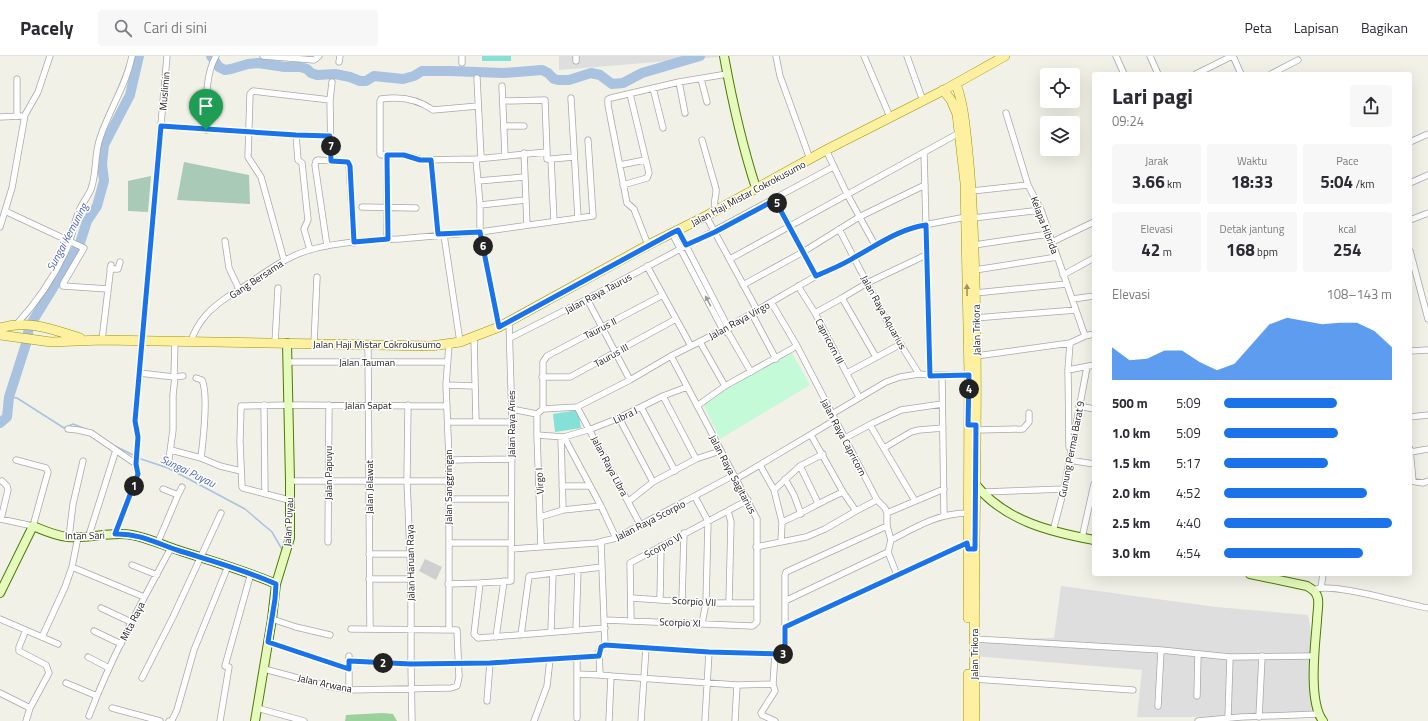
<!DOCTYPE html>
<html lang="id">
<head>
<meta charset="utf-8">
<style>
  body { margin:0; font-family:"Titillium Web",sans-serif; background:#f7f7f7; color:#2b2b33; height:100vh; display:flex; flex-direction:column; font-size:15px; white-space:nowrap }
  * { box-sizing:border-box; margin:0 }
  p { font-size:13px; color:#7c7c81 }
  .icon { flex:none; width:22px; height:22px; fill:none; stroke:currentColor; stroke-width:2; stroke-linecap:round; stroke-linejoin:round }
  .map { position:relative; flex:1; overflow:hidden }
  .sheet { position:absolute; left:1092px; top:16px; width:320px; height:504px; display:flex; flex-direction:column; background:#fff; border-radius:4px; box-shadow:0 4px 16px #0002 }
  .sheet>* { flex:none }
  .controls { position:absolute; left:1040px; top:12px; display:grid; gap:8px }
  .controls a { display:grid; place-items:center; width:40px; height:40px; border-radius:4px; background:#fff; box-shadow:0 4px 16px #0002; font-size:20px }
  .pin { position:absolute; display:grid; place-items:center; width:34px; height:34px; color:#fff; margin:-41px -17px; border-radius:50% 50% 50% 0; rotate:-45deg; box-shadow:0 0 4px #0007 }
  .pin .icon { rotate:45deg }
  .km { position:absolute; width:20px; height:20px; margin:-10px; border-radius:50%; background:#222; color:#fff; font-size:11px; line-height:20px; text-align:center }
  .round { display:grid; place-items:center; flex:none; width:42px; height:42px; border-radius:4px; background:#f7f7f7 }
  .overview { display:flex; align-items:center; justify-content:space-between; height:68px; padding:0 20px }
  h1 { font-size:22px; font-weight:700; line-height:30px }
  .stats { display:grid; grid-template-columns:repeat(3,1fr); gap:6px; height:68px; padding:4px 20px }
  .stats div { display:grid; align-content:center; border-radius:4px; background:#f7f7f7; text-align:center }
  .stats b { font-size:17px; font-weight:700 }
  .stats small { font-size:11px; font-weight:400 }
  .stats p { font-size:11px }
  .chart { height:112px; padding:8px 20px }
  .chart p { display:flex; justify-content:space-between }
  .chart svg { width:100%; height:72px; margin-top:4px; fill:#1a73e8; opacity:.7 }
  ul { padding:0 20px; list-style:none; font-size:13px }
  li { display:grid; grid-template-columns:64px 48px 1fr; align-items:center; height:30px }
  li i { height:10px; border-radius:5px; background:#1a73e8 }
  header { display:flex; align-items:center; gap:24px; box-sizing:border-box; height:56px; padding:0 20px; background:#fff; border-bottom:1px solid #e1e1e2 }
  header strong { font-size:19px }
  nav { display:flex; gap:22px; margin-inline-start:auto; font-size:14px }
  .search { width:280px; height:36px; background:#f7f7f7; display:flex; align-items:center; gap:10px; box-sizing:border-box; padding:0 14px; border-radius:4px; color:#7c7c81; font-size:15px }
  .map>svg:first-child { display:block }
  .residential { fill:#dfdede }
  .religious { fill:#cfcfcf }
  .forest { fill:#9cd19c }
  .cemetery { fill:#a8cab7 }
  .park { fill:#c5fad9 }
  .pitch { fill:#85e0d7 }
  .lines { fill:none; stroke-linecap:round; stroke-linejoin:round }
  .stream { stroke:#a8c2df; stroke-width:1.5 }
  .river { stroke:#a8c2df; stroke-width:10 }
  .street-casing { stroke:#a8a8a8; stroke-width:7 }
  .secondary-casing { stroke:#4c7b04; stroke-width:10 }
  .primary-casing { stroke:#9d9700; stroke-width:10 }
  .street { stroke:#fff; stroke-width:5.5 }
  .secondary { stroke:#e5fabc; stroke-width:8 }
  .primary { stroke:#fdf0a1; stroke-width:9 }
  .oneway { fill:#9a9367 }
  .oneway2 { fill:#9b9b9b }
  .route-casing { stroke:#fff; stroke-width:8 }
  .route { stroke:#1a73e8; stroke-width:5 }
  .labels { text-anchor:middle; stroke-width:3; stroke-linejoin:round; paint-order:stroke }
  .street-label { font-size:10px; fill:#212121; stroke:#fff }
  .water-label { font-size:11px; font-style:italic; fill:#4b61b2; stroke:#fff }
</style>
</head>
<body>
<header>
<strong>Pacely</strong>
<div class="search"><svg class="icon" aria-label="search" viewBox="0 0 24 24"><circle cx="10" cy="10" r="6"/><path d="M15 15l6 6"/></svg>Cari di sini</div>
<nav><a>Peta</a><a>Lapisan</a><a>Bagikan</a></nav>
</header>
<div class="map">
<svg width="1428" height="665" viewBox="0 0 1428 665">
  <rect width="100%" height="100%" fill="#f1f1e7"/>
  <path class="residential" d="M559,0H718V1L559,14Z
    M1061,530L1216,551L1308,559L1315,600L1311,659L1227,661H1137L1142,614L974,600V583L1054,582Z"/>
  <path class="religious" d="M425,503L442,511L436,524L419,515Z"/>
  <path class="forest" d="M382,657L393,658L397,665H345L346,659Z"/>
  <path class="cemetery" d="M184,106L249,119L250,148L177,144Z
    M151,120L148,156L128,155V125Z"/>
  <path class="park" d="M792,297L810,329L720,383L702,346Z"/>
  <path class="pitch" d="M482,0H511V5H482Z
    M578,354L581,372L555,376L553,358Z"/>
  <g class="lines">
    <path class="stream" d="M9,341L17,342L64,372L73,368L88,374
      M115,390L135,400
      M138,402L168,412L245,453L272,476L283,495"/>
    <path class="river" d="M211,0L219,11L225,14L231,13L248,8L258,7L285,11H300L307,13L311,17L317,19L335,18L350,21L360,25H366L374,20L403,23L414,20L422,15H450L504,17L542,14L548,17L554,23L558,24H569L591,17L600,19L612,28L623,27L642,17L700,0
      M0,367L7,361L9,341L26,288L29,271L72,201L80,187L87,165L97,150L104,125L102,108L104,89L130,39L139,0"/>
    <g class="street-casing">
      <path id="street" d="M263,0L314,4L319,0
        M462,0V7
        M576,0V5
        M776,0L780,20L810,103
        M864,0L890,61
        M907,0L923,45
        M1116,0L1124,18
        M1150,0L1158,18
        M1233,0L1241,18
        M339,6L340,0
        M1196,18L1232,0
        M1271,18L1298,4
        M477,22L481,102
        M17,23V60
        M701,23L707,46
        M679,26L685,57
        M502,30L505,99
        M653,32L663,72
        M571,42L578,162
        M503,45L545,44L547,96
        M478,50L433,54C418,43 400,40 381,43L380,45V98L381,99H405L423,104L476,103L547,96V103H551L554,165
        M1006,57L1028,129L1041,154L1085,280
        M0,61L21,60
        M161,70L296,79L330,80
        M504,70H524
        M206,74C207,50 204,21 216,0
        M296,79L298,104L302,107L308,164L304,173L310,194
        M702,84L716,133C717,141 712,146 716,153
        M1410,86L1428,78
        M826,94L847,138L875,189
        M924,96L930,319
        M524,97L527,169
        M387,99V183
        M476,103L480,149V176L499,271
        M551,103L574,101
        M431,104L438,179
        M331,105L330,44L332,26
        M620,109L645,104
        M478,125L524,121
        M1410,127L1428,119
        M623,129L647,122L649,117L630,38
        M972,135L1028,129
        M775,143L816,220
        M480,149L525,144
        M362,151L416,152
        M5,155L84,192L63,228V230L108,233
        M706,160L757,254
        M973,162L1041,154
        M1410,164L1428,157
        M0,171L12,132L25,59L38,36L50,0
        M839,173L891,273L919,318
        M678,174L729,273
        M672,177L723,274L729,278L751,316
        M444,179L460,286
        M225,185L229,212L239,233
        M1052,186L1094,166
        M648,189L634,153L627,147L608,49V43L611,42L679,26L727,18
        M974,189L1049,178
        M327,190L315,109L316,105L318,104L348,106L349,108L354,187
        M1410,195L1428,263
        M730,203L959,77
        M284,204L261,121L248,101L250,38L253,35L330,44
        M647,210L691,290
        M110,213H118L120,206
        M975,214L1057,201
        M1063,219L1094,202
        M743,229L803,196L859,161L925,129
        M798,230L815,257L859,341
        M975,237L1067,228
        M842,242L867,227L926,199
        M587,243L630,324
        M1072,243L1094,240
        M771,246L797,290L877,444L885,452L887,457V470L891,484L888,496L897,519
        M815,257L842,242L876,301
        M752,258L776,303
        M975,262L1076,254
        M16,269C37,246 56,218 68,190C73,178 74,166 79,155C82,147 88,141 91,133C97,117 94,99 100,82C109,54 126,30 132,0
        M474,281L476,366
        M510,282L587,243L833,111
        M102,284L111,209
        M191,285C194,276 200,266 206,259C218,246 233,237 248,228C267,215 286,201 309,194C334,187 373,183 399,183L480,176L593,160L588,84
        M700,286L725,330
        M275,287L278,232
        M314,288L317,221
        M449,288L446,329L449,404V574
        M368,289L370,573
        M1410,295L1428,294
        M976,300L1070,287L1085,280L1094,278
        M288,306H447
        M1068,314L1094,309
        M139,317L174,321L175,285
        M847,317L901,288
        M942,319L944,459
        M174,321L183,320
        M542,321H570L676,263
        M196,322L202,324C209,339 203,385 201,402L220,410L241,415
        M446,329L475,330
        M663,340L696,403
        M264,349L265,437
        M408,349L407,424L411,523V608L412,665
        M697,350L725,330L797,290
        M1079,350L1094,353
        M577,351L641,470
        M641,351L675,415
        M511,353L537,358L543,353L577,351L630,324L671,300L723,274L816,220L855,202L875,189L902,175L919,170L966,161
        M543,353V306L547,300L663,239
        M537,358V379L541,491
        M832,358L886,326L900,321L919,318L930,319H969
        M1410,361L1428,359
        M619,362L653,426
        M448,366H512
        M870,369L915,445
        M68,373L78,374L91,377L136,408
        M976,374L1023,373L1029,366V357
        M537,379L564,381L591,373L619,362L663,340L687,331
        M811,379L843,436L856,455
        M561,381L563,454
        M564,381L601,450L616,482
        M845,382L873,367L901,354L942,348
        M1069,391L1068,314L1070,287
        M884,392L911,376L919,374L943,372
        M1410,393L1413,425
        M171,394L201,402
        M1411,396L1428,393
        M1069,402V404L1094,408
        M169,403L173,374V339L175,321
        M449,404L512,403
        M760,409L774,434L782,466L781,486
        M800,410L818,447
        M736,423L835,364
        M785,423L794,439L801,458
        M290,425H449
        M1410,425L1423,427L1428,425
        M562,430H590
        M774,434L800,410L823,398
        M982,436L1064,433
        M178,439L182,431
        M695,441L708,465L706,547L702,567
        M449,443H511
        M289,444L243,432L242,431L240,386L241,350L289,349L447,350
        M629,445L653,426L696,403L720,395
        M728,455L731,466L729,546
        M887,457L944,433
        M540,461L563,454L601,450
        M0,463L33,470L48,416L46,412L16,404
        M1,463L8,434L7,430L2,425
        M782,466C803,457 822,445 843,436
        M1053,475L1064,433L1087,311
        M115,478L138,419L136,408L138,381L135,365L167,0
        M89,479L116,394
        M69,481L73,448L83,405
        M1082,482L1094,428
        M891,484C916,471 939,457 968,457
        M158,486L178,439L163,433
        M328,486L329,349
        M601,486L605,589
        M449,487H511
        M756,491L806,481L825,473L856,455L877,444
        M511,493L596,487L616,482L734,419
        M369,498H410
        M132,509L157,519
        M72,511L144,541
        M369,523H411
        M480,527L511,525L512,366L509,266
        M448,528L480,527L474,578L478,582L605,572
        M1321,532L1323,518
        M1314,534C1330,525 1407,549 1428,552
        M631,542L706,547H757
        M660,544L661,490
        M682,545L684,477
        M785,545L888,496
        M101,552L131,566
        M0,563L58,588
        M272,563L296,571L330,579
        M605,564L752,570L754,569L757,566V463L671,300
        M631,565L630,507L748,444
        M785,571L967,487
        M576,574L578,514
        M94,575L121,588
        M551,575L553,517
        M521,579L529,520L602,511
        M42,581L65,531L72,511L78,481
        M496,581L504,525
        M974,583L1161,594L1230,601L1315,600
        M268,586L349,613
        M775,598L773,628L775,635L761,657L762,659L775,665
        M349,600V634
        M88,601L109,612
        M577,601V662
        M349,605L411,608L490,607L599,600
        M264,613L328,630L349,634L451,632L457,630L459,621L457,574L351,573
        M577,618L600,619
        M611,620L737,629L773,628
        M142,622L173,561L221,457
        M974,623L1133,634
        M66,627L97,640
        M0,637L30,652
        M1197,640L1198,598
        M487,645L490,607
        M1158,650L1161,594
        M112,652L160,665
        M257,652L304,665
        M89,660C111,602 141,547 171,492
        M1259,661L1262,600
        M1228,662L1230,601
        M26,665L30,652L49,617L46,609L19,595V591L26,574
        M169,665L172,664L177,654L194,594L228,510
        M220,665L229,611L225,610L251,517
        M534,665L547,630L550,603
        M609,665L611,620L600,619L599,595L601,591L605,589L709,596L783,598L785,597V519L786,516L887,470
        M641,665L646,592
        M705,665L709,596
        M735,665L737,629
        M1198,665L1241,661L1319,658"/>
    </g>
    <g class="secondary-casing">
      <path id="secondary" d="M724,0C732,44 742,89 756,132
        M976,429C1005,465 1051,476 1094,484
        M1250,518L1307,530C1312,533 1317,536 1318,543C1319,550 1317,558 1317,565C1315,589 1308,646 1323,665
        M0,537L33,470C45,475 56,480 68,481C89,483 111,475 132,479C148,482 163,489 178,494C211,505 244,514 276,528
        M255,665L272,563L276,528L290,482V425L287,287"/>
    </g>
    <g class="primary-casing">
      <path id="primary" d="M956,28C963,46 965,68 967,87C971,124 973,160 974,196C980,352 972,509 975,665
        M943,34L951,44L957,58L965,127L969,319L968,562
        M0,272C28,263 54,274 80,282
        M0,279L51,286L102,284L431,290L460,286L499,271L648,189L706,160L826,94L946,33L1005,0
        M968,665V618"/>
    </g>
    <use href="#street" class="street"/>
    <use href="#secondary" class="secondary"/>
    <use href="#primary" class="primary"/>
  </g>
  <defs><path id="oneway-solid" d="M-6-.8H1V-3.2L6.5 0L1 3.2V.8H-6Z"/></defs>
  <use class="oneway" href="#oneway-solid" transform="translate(967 234) rotate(-91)"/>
  <use class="oneway2" href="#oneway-solid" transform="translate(708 245) rotate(-118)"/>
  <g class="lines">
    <g class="route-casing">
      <path id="route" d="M161,70L296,79L330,80L331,105L348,106L350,110L354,186L388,183L387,99H404L420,104H431L438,178L480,176L499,271L672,177L678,174L686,189L715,176L775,144L816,220C829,214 843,209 855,201C879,188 899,173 926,169L930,320L969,319L968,369H976L975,493H968L967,487L785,571V597L783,598L709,596L605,589L601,591L599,600L490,607L411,608L349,605V613L268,586L275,543L276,528C245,514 212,505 180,495C158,488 139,477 115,478L138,418L136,408L138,381L135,365Z"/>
    </g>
    <use href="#route" class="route"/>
  </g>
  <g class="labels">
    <g class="street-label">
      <text transform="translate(164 35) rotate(-85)" y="4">Muslimin</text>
      <text transform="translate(748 137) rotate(-28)" y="4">Jalan Haji Mistar Cokrokusumo</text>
      <text transform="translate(1045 169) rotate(69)" y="4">Kelapa Hibrida</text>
      <text transform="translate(256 223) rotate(-33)" y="4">Gang Bersama</text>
      <text transform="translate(598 237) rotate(-28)" y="4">Jalan Raya Taurus</text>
      <text transform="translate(884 256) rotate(61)" y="4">Jalan Raya Aquarius</text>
      <text transform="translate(739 264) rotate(-29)" y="4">Jalan Raya Virgo</text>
      <text transform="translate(600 272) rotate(-27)" y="4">Taurus II</text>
      <text transform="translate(976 274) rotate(-91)" y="4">Jalan Trikora</text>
      <text transform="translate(830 285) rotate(62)" y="4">Capricorn III</text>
      <text x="377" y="292">Jalan Haji Mistar Cokrokusumo</text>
      <text transform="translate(611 299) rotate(-29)" y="4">Taurus III</text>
      <text x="367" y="310">Jalan Tauman</text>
      <text x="368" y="353">Jalan Sapat</text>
      <text transform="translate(625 359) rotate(-25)" y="4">Libra I</text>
      <text transform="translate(511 368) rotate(-90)" y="4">Jalan Raya Aries</text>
      <text transform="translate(844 381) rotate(62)" y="4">Jalan Raya Capricorn</text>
      <text transform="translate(1071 393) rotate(-79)" y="4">Gunung Permai Barat 9</text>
      <text transform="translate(610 410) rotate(62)" y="4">Jalan Raya Libra</text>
      <text transform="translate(328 417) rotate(-90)" y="4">Jalan Papuyu</text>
      <text transform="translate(733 418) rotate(62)" y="4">Jalan Raya Sagitarius</text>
      <text transform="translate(539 425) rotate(-93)" y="4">Virgo I</text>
      <text transform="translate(369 431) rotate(-90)" y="4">Jalan Jelawat</text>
      <text transform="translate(448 431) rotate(-90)" y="4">Jalan Sanggringan</text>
      <text transform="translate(650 464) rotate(-27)" y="4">Jalan Raya Scorpio</text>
      <text transform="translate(288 466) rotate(-87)" y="4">Jalan Puyau</text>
      <text transform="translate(85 479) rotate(-1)" y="4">Intan Sari</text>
      <text transform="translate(663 489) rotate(-29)" y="4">Scorpio VI</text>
      <text transform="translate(410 507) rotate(-91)" y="4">Jalan Haruan Raya</text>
      <text transform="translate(694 545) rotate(3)" y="4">Scorpio VII</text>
      <text transform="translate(132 565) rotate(-63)" y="4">Mita Raya</text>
      <text transform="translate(680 566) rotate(2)" y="4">Scorpio XI</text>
      <text transform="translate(974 598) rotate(-90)" y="4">Jalan Trikora</text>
      <text transform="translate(325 627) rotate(12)" y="4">Jalan Arwana</text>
    </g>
    <g class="water-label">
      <text transform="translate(67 181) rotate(-62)" y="4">Sungai Kemuning</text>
      <text transform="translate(188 415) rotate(26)" y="4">Sungai Puyau</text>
    </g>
  </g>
</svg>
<div class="controls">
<a><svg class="icon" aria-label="locate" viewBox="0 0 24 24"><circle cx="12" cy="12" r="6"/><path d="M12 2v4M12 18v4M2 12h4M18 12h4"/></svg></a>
<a><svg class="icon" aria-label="layers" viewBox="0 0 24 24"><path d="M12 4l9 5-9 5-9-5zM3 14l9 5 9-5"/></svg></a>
</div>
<div class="pin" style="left:206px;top:74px;background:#1e9e55"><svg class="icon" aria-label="arrive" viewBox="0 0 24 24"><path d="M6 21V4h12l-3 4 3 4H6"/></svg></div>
<b class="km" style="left:134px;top:430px">1</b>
<b class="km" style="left:383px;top:607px">2</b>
<b class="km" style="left:783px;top:598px">3</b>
<b class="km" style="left:969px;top:333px">4</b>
<b class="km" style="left:777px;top:147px">5</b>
<b class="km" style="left:483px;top:190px">6</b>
<b class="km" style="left:331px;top:90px">7</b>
<section class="sheet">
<div class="overview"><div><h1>Lari pagi</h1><p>09:24</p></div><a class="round"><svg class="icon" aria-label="share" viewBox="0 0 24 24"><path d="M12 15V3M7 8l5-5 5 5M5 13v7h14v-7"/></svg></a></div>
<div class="stats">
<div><p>Jarak</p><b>3.66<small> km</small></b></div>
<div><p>Waktu</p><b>18:33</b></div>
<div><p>Pace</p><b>5:04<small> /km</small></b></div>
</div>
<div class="stats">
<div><p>Elevasi</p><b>42<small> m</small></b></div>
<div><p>Detak jantung</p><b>168<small> bpm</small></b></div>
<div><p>kcal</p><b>254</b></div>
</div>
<div class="chart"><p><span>Elevasi</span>108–143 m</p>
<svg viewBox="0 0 160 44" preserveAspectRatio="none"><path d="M0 44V24L10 32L20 31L30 26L40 26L50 33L60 38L70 34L80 22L90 10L100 6L110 8L120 10L130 9L140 9L150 14L160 24V44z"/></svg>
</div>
<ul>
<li><b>500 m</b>5:09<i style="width:67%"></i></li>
<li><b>1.0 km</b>5:09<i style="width:68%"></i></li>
<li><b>1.5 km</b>5:17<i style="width:62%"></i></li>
<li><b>2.0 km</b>4:52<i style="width:85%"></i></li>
<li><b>2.5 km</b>4:40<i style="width:100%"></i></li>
<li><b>3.0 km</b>4:54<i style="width:83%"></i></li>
</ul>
</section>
</div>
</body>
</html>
